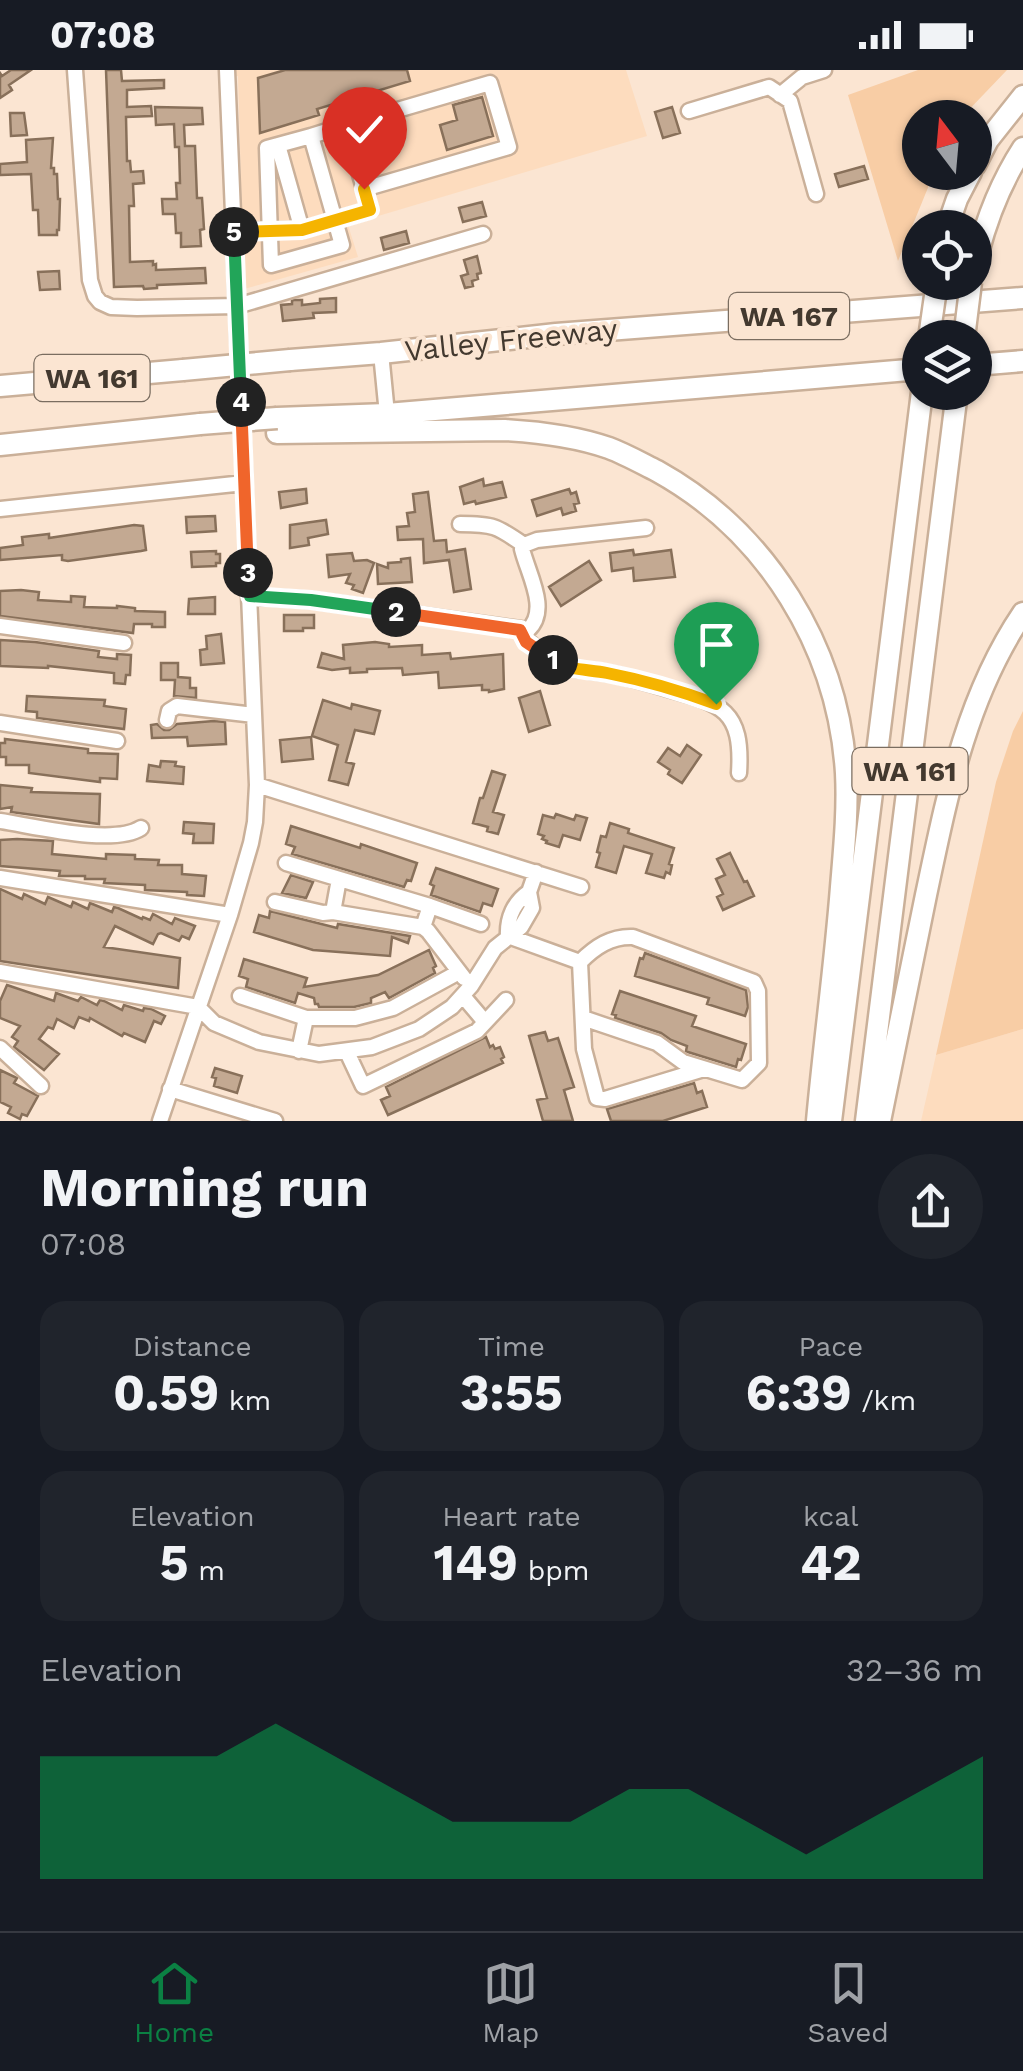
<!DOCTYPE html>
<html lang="en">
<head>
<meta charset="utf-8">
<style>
  body { margin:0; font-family:"Work Sans",sans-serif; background:#20242c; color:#f1f3f6; height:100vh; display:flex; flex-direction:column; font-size:38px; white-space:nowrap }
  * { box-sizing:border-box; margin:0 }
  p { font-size:32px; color:#9ea1a6 }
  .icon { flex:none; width:55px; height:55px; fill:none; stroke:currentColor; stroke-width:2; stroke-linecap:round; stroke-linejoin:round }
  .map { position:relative; height:1051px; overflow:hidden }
  .sheet { display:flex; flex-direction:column; background:#171b24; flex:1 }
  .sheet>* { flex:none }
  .needle { width:65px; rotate:344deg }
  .controls { position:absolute; left:902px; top:30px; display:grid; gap:20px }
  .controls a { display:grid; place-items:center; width:90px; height:90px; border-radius:50%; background:#171b24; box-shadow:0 2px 8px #0004; font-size:50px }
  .pin { position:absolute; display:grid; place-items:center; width:85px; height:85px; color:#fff; margin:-102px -42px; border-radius:50% 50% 50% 0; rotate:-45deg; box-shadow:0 0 10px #0007 }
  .pin .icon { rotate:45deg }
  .km { position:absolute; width:50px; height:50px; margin:-25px; border-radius:50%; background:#222; color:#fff; font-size:28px; line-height:50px; text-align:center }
  .round { display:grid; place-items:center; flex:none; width:105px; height:105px; border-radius:52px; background:#20242c }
  .headline { display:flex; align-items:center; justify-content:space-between; height:170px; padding:0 40px }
  h1 { font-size:55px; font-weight:700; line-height:75px }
  .figures { display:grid; grid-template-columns:repeat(3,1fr); gap:15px; height:170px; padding:10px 40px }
  .figures div { display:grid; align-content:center; border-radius:25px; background:#20242c; text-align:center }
  .figures b { font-size:50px; font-weight:700 }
  .figures small { font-size:28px; font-weight:400 }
  .figures p { font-size:28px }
  .chart { height:280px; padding:20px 40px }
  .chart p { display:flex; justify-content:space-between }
  .chart svg { width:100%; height:180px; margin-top:10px; fill:#0b8043; opacity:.7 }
  .status { display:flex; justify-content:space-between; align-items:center; height:70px; padding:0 50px; background:#171b24; direction:ltr }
  .status svg { height:28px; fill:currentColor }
  .dock { display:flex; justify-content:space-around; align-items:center; height:140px; border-top:2px solid #363941; background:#171b24; font-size:28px; color:#9ea1a6 }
  .dock a { display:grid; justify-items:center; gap:5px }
  .dock .selected { color:#0b8043 }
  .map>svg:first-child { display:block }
  .built { fill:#fddcbe }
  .green { fill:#f8cda5 }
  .building { fill:#c3a992; stroke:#88705a; stroke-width:2.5 }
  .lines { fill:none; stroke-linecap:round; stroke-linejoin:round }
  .minor-casing { stroke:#cab099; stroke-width:19 }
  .highway-casing { stroke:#cab099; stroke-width:25 }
  .minor { stroke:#fff; stroke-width:14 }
  .highway { stroke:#fff; stroke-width:20 }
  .highway-bridge-casing { stroke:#cab099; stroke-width:25; stroke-linecap:butt }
  .highway-bridge { stroke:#fff; stroke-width:20 }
  .split-1-casing { stroke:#fff; stroke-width:20 }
  .split-2-casing { stroke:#fff; stroke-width:20 }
  .split-3-casing { stroke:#fff; stroke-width:20 }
  .split-4-casing { stroke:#fff; stroke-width:20 }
  .split-5-casing { stroke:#fff; stroke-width:20 }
  .split-6-casing { stroke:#fff; stroke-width:20 }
  .split-1 { stroke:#f5b400; stroke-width:12 }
  .split-2 { stroke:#f0652b; stroke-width:12 }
  .split-3 { stroke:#22a559; stroke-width:12 }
  .split-4 { stroke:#f0652b; stroke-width:12 }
  .split-5 { stroke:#22a559; stroke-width:12 }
  .split-6 { stroke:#f5b400; stroke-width:12 }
  .labels { text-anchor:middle; stroke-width:8; stroke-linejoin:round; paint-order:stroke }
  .shield { fill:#fbe5d2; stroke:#7a6d60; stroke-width:2.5 }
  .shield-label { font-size:28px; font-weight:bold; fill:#43392f }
  .street-label { font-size:30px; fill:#43392f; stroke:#fbe5d2 }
</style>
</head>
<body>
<div class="status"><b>07:08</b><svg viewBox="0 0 49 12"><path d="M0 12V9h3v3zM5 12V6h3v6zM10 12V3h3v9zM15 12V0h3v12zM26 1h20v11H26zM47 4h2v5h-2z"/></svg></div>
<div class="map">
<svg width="1023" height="1051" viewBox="0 0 1023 1051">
  <rect width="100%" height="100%" fill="#fbe5d2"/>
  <path class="built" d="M227,0H626L647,66L348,155L358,187L244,219L238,6L227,8Z
    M1023,959V1051H921L936,985Z"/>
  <path class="green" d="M918,0H1007L962,47L920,48V102L934,103L898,191L848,25Z
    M1023,641V959L936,985L996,712L1013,661Z"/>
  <path class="building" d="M11,0H31L9,15L12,20L0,28V3L2,6Z
    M106,0H121L122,11L164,10V18L127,20V37L151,36L152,46L126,47L127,91H130L131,102L143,101L144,113L133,114L134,136H129L130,192L153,191V195L156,194V200L205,198L206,213L157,215V218L144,219L143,216L114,217Z
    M285,0H407L410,11L317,39L319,45L260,63L258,8Z
    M482,27L493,66L447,80L440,55L457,50L453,35Z
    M155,37L202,38L203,54L184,55L185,76H195L197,128H202L203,143L204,159L200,160L201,176L181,177V163H176L175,144H163L162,129H177L176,113H180L179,77H175L174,54L156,55Z
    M672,37L680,63L663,68L655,42Z
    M10,43H24L27,65L11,66Z
    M53,68L51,98H54V104H57L58,129H60L59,160H57V165H39L38,140H33L31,104L0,105V94L27,92L26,70Z
    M864,96L868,109L839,117L835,104Z
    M482,132L486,146L463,152L459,138Z
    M406,161L409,173L384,180L381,168Z
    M477,186L481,203L477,204L478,209L472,211L473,216L465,218L461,206L468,204L464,190Z
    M59,201L60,219L40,220L38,202Z
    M336,228V242L313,243L314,248L283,251L281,235L292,234V231L294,230H302V235L320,233V229Z
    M483,409L484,416L502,412L506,427L476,434L475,431L464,434L460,417Z
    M306,419L307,433L281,438L279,422Z
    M569,419L571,424L576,422L579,433L574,434L576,441L563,445L561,438L537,446L532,430Z
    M428,422L434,471L446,470L447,482L465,479L471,519L454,522L449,490L424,493L423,469L398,470L397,457L409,456L407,443L415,442L413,424Z
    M215,446L216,461L187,463L186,447Z
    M326,450L328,464L308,468L309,475L290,478V455Z
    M134,455L143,456L146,480L141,481L68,491L62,490V485L0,490V478L23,475L22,467L49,464V468Z
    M633,480L634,485L671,480L675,507L634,511L633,498L612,501L610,483Z
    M216,481V484H220V493H216V496L192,497L191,482Z
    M352,483L354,491L367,490L374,493L363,523L352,519L354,515L346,513L350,504L329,507L327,485Z
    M410,488L412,512L378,514L377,494L388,498V493L401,492V489Z
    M589,491L601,510L561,536L549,517Z
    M21,520L39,522L38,530L71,532V526L85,527L84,537L117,538V536L135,538V541L165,542V557H152V554H134L133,563L0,546V521Z
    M215,527V544H188L189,529Z
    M724,541L728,554L738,551L742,565L713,574L705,547Z
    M284,545H314V558H303V561H284Z
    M221,564L224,593L201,595L200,580L207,579L206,566Z
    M0,570L35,572L99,581L98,587L117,589V584L131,585L130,605H126L125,614L114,613V603L48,596V598L0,596Z
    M375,572L389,574V577L422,575V585L450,583L451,589L503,584L504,619L489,622V620H482V615L439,618L438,602L403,605L402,598L367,599V602L350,603V598L332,600L318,597L322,583L344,589L343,575Z
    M161,593H178V607L190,608V618H196V628L174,626L175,610H161Z
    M540,621L550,655L529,662L519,628Z
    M27,626L105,630L104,636L126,639L124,659L37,648V642L26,641Z
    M323,630L351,639L352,634L380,641L374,664L355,660L346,692L354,694L348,715L329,710L338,675L312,666Z
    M214,651L225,652L226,674L188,676L187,667L152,668L151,655L157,654L164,660H169L177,654Z
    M311,667L313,689L282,692L280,670Z
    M5,669L88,679V683L118,684L117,709L100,708V712L29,703V695H6V687H0V673H5Z
    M687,675L701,685L682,713L668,704L670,700L658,692L668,678L680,686Z
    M161,691L176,692L175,696L184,697L183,714L147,711L149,695L160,697Z
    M492,701L505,705L493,742L504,745L498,764L487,761L488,757L473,753L480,728H483Z
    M0,715L32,718L31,722L100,724L99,754L11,742L12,737L0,739Z
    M556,744L574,750L576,745L587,748L580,770L563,765L559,777L546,773L547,771L542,769L544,766L538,764L543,745L554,748Z
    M184,752L214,754L213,773H193L194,764L183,763Z
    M610,753L629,759L628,763L674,778L669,794L672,795L670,804L666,802L664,808L646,803L652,784L624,776L616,803L596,797L600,783L597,782L601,766L606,767Z
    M291,756L360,778L361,774L417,793L411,811L407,810L404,817L292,784L295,777L286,774Z
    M17,769L53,771L52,784L106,789V784L135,785V789L159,790L158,795H182V804L206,806L204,826L187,825V822L145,820V815L104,813L105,809H85V806H59L60,801L0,796V770Z
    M730,783L744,812L747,811L754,826L723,840L717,827L723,824L716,809L725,805L717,789Z
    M436,798L498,819L492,836L483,833L480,842L431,825L434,816L430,814Z
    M291,805L313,812L306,828L282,823Z
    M0,819L22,829L24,824L45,834L48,827L71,837L73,832L88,839L90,833L112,842L114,837L118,838L142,849L143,847L150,850L153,844L172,854L175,848L195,856L189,869L182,866L179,871L161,863L158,864L153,874L115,856L104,877L180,888L178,918L0,891Z
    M270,841L337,858L338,854L410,866L408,873L392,867L390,886L313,880L254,862L259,845L269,848Z
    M429,880L436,896L433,898L435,903L389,928L385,922L371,928V933L354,937H319L318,934H315L314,928L298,923L295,933L246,917L248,909L239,906L244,889L307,908L304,917L378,905Z
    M645,883L746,920L748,937L745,946L707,934L709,928L635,906L640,888L643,889Z
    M7,915L54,931L56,923L78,931L81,927L97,935L100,930L104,931L122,940L124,935L143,941L144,938L151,939L165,946L161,954L154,951L145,972L124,963L122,966L90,948L89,951L79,947L74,958L57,949L53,959L48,957L39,969L59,984L44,1000L14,977L18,971L12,967L20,956L0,948V931Z
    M620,921L696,946L692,956L746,974L741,990L738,989L736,997L688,982L686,981L687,976L671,970L661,963L615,948L616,945L612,944Z
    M545,962L548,971L558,968L570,1005L574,1017L564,1020L573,1051H543L537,1030L547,1028L529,966Z
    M486,967L490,977L493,975L495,979L500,977L504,987L501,989L503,993L388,1045L381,1030L390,1026L386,1017Z
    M215,998L242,1006L237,1023L214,1016L216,1008L212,1007Z
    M0,1000L17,1008L14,1013L38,1026L27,1046L22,1044L20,1049L8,1043L11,1037L0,1032Z
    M694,1013L697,1023L702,1021L707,1037L663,1051H611L607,1039Z"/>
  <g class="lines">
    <g class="minor-casing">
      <path id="minor" d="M75,0L90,210L95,226L100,232L111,237L137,238L237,236L483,164
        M780,25L802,7L824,0
        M689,41L769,17L790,31L816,124
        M346,55L490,13L509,77L364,119
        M311,66L342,175L271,195L267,78Z
        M278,75L302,160
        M234,161L302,160L370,140L346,55L311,66
        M381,283L387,344
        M0,439L244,413
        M460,454C493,454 497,456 524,475
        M250,526L311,530L528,560C550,540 528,504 522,479L524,475L537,470L646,458
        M0,556L124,573
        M520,559C530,578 554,595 576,599C586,601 597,601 607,603C628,607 648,613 668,619C722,634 743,640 739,703
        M167,650L169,641L177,636L254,645
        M0,653L117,671
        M257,715L581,817
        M0,751C34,756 113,776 141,758
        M286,793L430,836
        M0,808L230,845
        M275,832L323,843L333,842L339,809
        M333,842L423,857L428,861L464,908
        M423,857L430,836L481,854
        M508,866L580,892C595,877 611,866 633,867L754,912L758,921L759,993L742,1010L683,992L657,973L583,948
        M508,866C507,848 514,832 529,822
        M580,892L584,979L597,1028L605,1029L704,999
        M0,902L198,937L214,953L259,972L319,984L372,977L419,959L452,937L471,916L495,878L521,857L532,838L529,822L536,802
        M240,926L306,948H355L393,938L459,902
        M463,926L485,952
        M0,978L41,1016
        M299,981L306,948
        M347,982L363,1016L477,961L506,930
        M170,1019L275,1051
        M160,1051L230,845L251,773L255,752L257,715L227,0"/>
    </g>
    <g class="highway-casing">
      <path id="highway" d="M975,95L988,70L1023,26
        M947,158L957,129L971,102
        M975,195C985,152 999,115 1023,78
        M290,290L381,283L556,264L1023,228
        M975,295L1023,291
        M0,316L183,300
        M277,348L387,344L920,299
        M277,363L505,360C540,362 575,366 609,378C625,384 641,393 657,401C767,462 838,577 846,703C848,741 844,780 841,817C835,895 824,973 817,1051
        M0,375L200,354
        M831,1051L922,322
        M866,1051L957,322
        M880,1051C895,975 911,900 926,825C947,726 966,627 1023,543"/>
    </g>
    <use href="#minor" class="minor"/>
    <use href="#highway" class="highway"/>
    <g class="highway-bridge-casing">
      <path id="highway-bridge" d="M929,268L937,212
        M964,268L971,212
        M183,300L290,290
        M200,354L277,348"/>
    </g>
    <use href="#highway-bridge" class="highway-bridge"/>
  </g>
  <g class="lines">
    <g class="split-1-casing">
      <path id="split-1" d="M553,590C569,601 588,599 607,603C643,610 681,621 716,634"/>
    </g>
    <g class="split-2-casing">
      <path id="split-2" d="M396,542L520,560L526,572L553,590"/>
    </g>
    <g class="split-3-casing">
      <path id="split-3" d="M248,503L250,526L311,530L396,542"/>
    </g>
    <g class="split-4-casing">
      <path id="split-4" d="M241,332L248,503"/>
    </g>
    <g class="split-5-casing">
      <path id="split-5" d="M234,162L241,332"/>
    </g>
    <g class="split-6-casing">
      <path id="split-6" d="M234,162L302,160L370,140L364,119"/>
    </g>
    <use href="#split-1" class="split-1"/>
    <use href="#split-2" class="split-2"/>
    <use href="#split-3" class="split-3"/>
    <use href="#split-4" class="split-4"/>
    <use href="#split-5" class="split-5"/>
    <use href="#split-6" class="split-6"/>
  </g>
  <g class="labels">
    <g class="shield">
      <rect x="729" y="223" width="120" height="46" rx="8"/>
      <rect x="34.5" y="285" width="115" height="46" rx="8"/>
      <rect x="852.5" y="678" width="115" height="46" rx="8"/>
    </g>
    <g class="shield-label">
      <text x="789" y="256">WA 167</text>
      <text x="92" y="318">WA 161</text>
      <text x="910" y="711">WA 161</text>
    </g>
    <g class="street-label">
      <text transform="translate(511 270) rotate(-6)" y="10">Valley Freeway</text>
    </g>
  </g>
</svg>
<div class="controls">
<a><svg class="needle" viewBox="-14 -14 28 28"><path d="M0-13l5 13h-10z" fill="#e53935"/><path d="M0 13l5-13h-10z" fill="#9ea1a6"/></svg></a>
<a><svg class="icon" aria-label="locate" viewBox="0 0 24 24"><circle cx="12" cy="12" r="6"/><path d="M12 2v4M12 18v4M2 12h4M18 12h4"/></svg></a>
<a><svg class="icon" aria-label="layers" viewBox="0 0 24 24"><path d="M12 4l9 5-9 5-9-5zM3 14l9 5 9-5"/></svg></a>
</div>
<div class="pin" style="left:716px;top:634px;background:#1e9e55"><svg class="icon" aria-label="arrive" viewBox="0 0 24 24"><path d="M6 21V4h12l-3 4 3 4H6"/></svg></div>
<div class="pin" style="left:364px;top:119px;background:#d93025"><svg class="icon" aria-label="check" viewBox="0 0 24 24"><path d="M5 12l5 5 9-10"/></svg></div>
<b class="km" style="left:553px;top:590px">1</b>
<b class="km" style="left:396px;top:542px">2</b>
<b class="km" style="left:248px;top:503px">3</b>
<b class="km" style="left:241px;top:332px">4</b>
<b class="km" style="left:234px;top:162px">5</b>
</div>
<section class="sheet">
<div class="headline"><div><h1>Morning run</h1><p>07:08</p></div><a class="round"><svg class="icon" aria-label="share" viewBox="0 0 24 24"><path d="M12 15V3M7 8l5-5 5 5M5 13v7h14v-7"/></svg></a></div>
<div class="figures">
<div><p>Distance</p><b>0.59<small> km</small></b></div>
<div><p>Time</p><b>3:55</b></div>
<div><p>Pace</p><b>6:39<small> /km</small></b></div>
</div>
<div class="figures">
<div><p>Elevation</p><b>5<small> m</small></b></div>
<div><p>Heart rate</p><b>149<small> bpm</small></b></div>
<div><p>kcal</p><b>42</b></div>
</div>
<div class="chart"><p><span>Elevation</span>32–36 m</p>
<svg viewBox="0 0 160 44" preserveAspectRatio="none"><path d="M0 44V14L10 14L20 14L30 14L40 6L50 14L60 22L70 30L80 30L90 30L100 22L110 22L120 30L130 38L140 30L150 22L160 14V44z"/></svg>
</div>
</section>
<nav class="dock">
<a class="selected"><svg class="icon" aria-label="home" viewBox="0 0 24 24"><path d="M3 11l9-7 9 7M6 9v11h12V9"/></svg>Home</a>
<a><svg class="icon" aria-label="map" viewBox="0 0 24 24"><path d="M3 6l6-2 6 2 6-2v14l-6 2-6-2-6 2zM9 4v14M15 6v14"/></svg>Map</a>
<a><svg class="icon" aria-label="saved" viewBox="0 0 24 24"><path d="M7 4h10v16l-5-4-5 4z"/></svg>Saved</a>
</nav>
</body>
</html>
